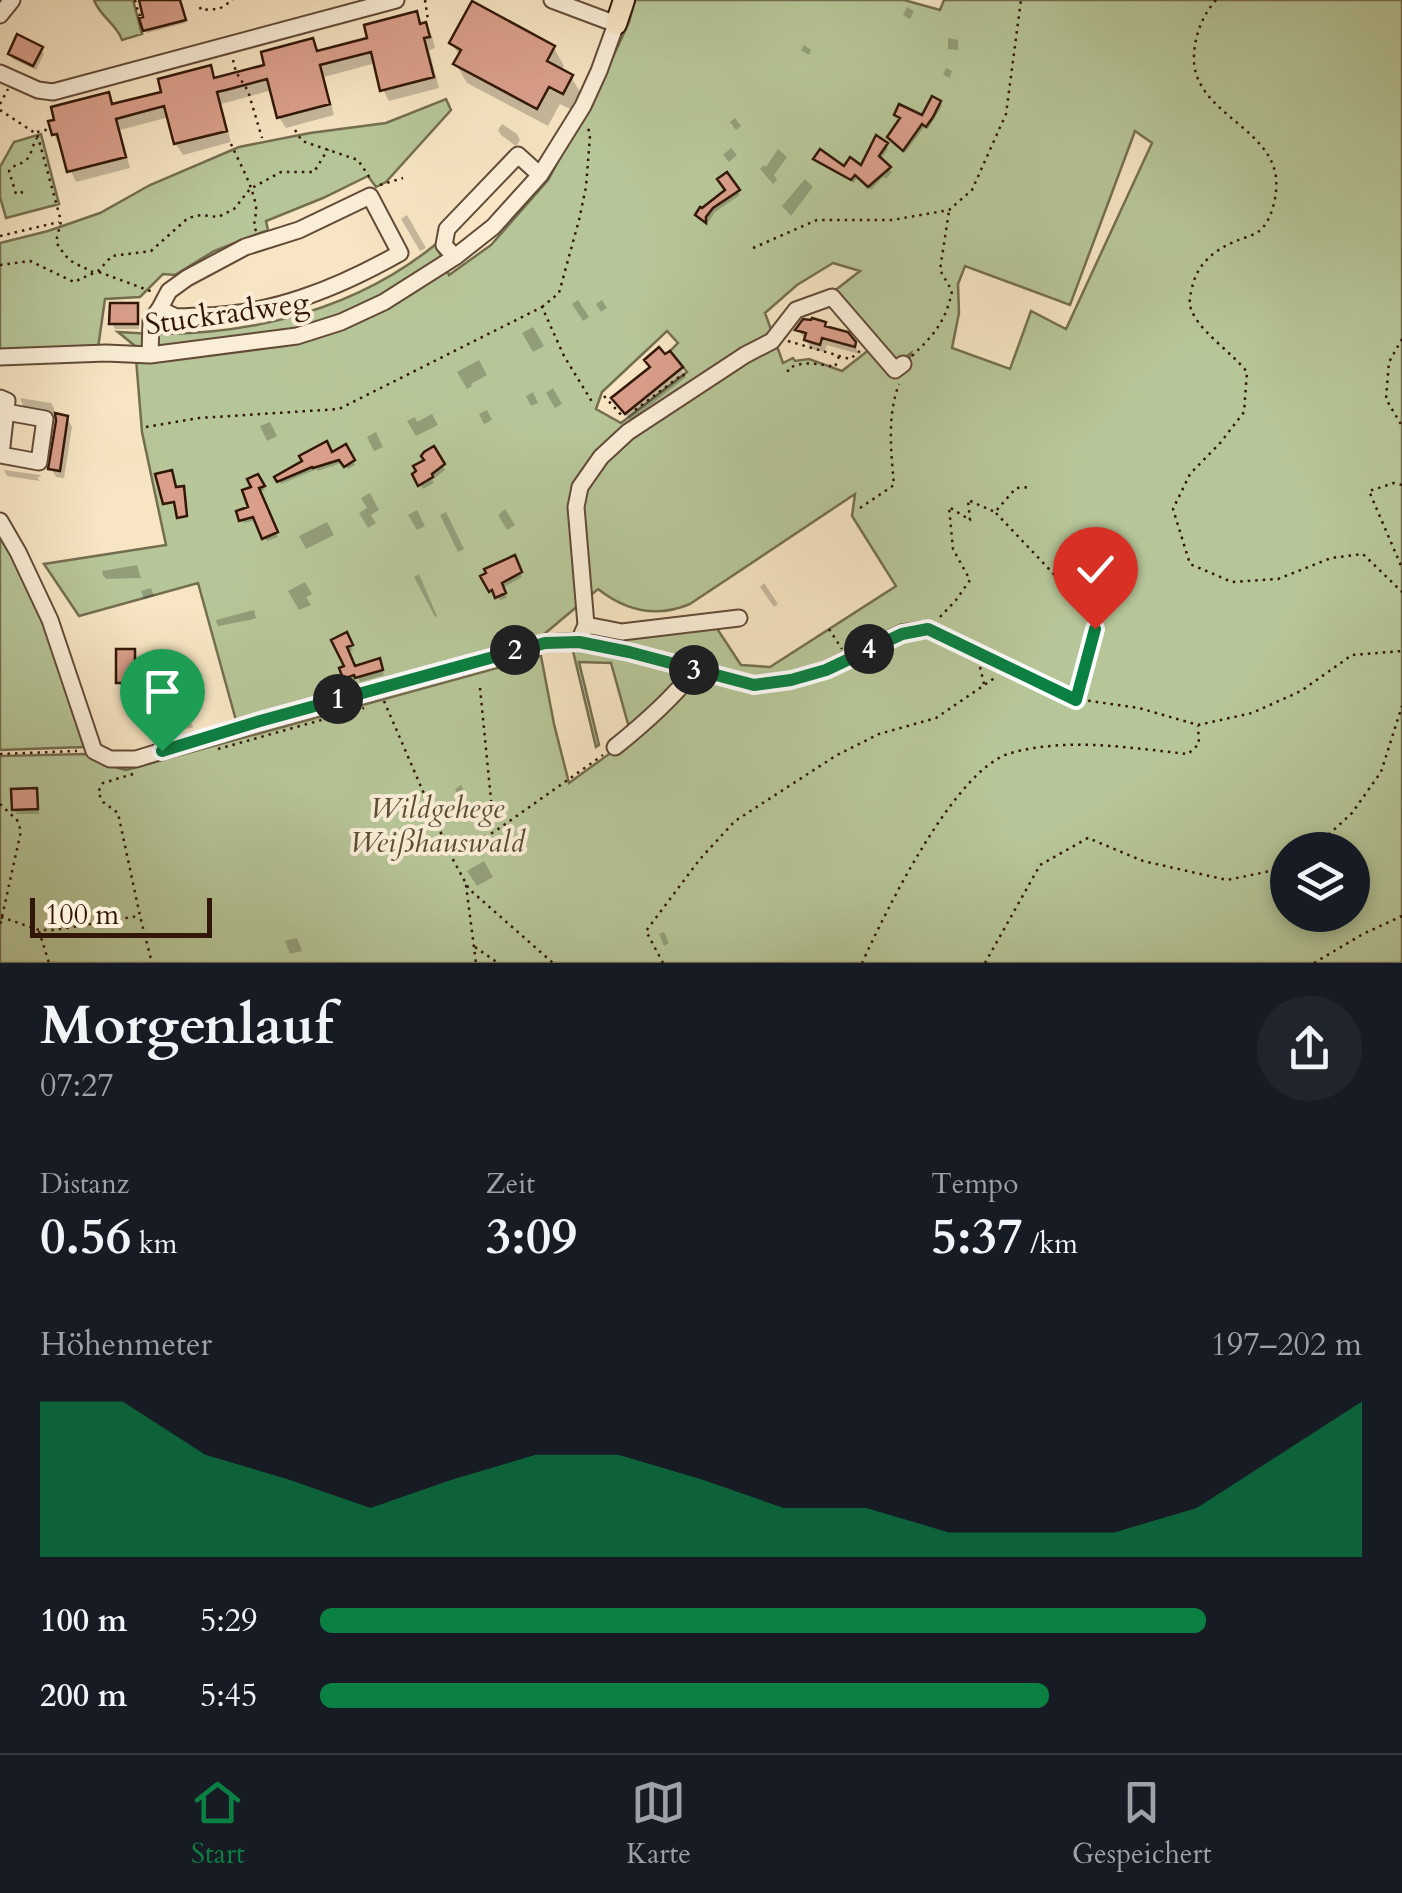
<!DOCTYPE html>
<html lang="de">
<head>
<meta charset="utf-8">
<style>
  body { margin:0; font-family:Cardo,serif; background:#20242c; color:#f1f3f6; height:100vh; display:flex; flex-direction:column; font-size:38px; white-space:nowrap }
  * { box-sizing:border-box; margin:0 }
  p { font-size:32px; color:#9ea1a6 }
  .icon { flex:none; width:55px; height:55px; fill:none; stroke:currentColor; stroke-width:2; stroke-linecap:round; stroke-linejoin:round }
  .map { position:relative; height:963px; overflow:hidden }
  .drawer { display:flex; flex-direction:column; background:#171b24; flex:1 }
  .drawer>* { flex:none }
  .controls { position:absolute; left:1270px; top:832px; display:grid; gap:20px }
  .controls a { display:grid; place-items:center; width:100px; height:100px; border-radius:50%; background:#171b24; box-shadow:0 5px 15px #0003; font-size:50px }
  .scale { position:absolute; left:30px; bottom:25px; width:182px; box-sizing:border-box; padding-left:10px; border:5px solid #321708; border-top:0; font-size:28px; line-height:35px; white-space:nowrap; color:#321708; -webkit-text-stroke:8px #faeed8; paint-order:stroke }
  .pin { position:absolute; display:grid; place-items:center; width:85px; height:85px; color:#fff; margin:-102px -42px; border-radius:50% 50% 50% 0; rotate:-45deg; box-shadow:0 0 10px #0007 }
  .pin .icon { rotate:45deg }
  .km { position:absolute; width:50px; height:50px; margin:-25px; border-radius:50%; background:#222; color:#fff; font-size:28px; line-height:50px; text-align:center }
  .round { display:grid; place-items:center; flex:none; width:105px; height:105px; border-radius:52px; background:#20242c }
  .head { display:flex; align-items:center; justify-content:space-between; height:170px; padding:0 40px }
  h1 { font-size:55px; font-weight:600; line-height:75px }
  .metrics { display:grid; grid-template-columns:repeat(3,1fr); gap:15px; height:170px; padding:10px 40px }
  .metrics div { display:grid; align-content:center }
  .metrics b { font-size:50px; font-weight:600 }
  .metrics small { font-size:28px; font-weight:400 }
  .metrics p { font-size:28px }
  .chart { height:280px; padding:20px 40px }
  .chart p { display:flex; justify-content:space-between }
  .chart svg { width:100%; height:180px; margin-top:10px; fill:#0b8043; opacity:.7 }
  ul { padding:0 40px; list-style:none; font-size:32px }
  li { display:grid; grid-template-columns:160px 120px 1fr; align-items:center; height:75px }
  li i { height:25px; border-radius:12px; background:#0b8043 }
  .tabs { display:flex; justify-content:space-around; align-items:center; height:140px; border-top:2px solid #363941; background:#171b24; font-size:28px; color:#9ea1a6 }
  .tabs a { display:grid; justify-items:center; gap:5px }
  .tabs .on { color:#0b8043 }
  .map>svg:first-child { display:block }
  .green { fill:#b7c698; stroke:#746e50; stroke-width:2.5; fill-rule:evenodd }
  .shadow { fill:#0003 }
  .building { fill:#da9f8b; stroke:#321708; stroke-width:2.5 }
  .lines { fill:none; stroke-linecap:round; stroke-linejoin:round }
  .minor-casing { stroke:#634a37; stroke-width:19 }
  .major-casing { stroke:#321708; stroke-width:24 }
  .path { stroke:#321708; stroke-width:2.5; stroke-dasharray:2.5 5; stroke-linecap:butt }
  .minor { stroke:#faeed8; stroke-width:15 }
  .major { stroke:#f7e5c3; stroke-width:20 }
  .route-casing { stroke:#fff; stroke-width:20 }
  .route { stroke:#0b8043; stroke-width:12 }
  .labels { text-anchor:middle; stroke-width:8; stroke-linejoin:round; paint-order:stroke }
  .street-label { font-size:30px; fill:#321708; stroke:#faeed8 }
  .park-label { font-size:30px; font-style:italic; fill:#5a4c33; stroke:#faeed8 }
</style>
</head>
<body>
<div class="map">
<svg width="1402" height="963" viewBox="0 0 1402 963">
  <rect width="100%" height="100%" fill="#f7e5c3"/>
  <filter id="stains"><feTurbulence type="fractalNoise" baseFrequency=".002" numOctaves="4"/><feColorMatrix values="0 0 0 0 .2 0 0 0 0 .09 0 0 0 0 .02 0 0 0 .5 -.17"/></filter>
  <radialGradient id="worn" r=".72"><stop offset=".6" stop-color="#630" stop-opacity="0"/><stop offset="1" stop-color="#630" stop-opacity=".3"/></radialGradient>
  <path class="green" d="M94,0H133L142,34L122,40C117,24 100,17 94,0Z
    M635,0H904L940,10L944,0H1402V963H0V756L86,754L93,755C100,764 115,767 126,770L541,656L554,724L569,783C599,760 691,701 698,668L627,649L622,636L716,627L741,665L770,667L896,586L852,516L855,494L690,604C657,618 626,611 598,589L543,635L237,724L198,583L79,616L44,564L166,545L142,432L135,346L118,332C229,341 348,316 436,244L449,275L491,245L548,180L606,72L629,22ZM1135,131L1152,143L1066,329L1031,311L1010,369L952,348L959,313L958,284L965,266L1070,305ZM833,263L860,271L833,292L895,365L911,353L908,365L895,377L870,349L842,371L809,359L795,361L793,358L783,363L765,313L797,285ZM667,331L678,343L670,351L687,372L621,423L596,409L602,392ZM1288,850H1352V915H1288Z
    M446,99L451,110L386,182L376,187L368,176L323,198L266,221L268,230L214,251L175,275L163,274L140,297L105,299L98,348L0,354V243L48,231L100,213L150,185L239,147L310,133L386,123Z
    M41,134L59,204L6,218L0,197V167L14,142Z
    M0,532L46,626L84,747L0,750Z
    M572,647L686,673L630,731L611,663L579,662L599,745L596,747Z"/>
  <path class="shadow" d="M142,0H179L185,23L147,33L146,18Z
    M907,7L914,11L910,19L903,15Z
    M416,14L432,36L435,48L429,50L439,88L389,101L383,90L376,63L324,77L334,115L286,128L279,117L272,90L221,104L231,142L183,155L176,144L169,117L120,130L130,168L76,182L54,134L108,94L115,106L164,94L209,68L216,80L267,67L312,41L319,53L370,40Z
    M948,38L958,40V50L948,49Z
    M452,43L554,48L564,66L561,72L571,77L582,95L574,111L560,104L548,126L467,83L456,64L460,57Z
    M804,45L811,50L809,55L801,50Z
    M41,49L44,54L36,70L13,59L10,54Z
    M946,68L952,71L950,78L943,75Z
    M940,103L942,106L928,129L925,126L905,153L892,141L901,120L897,115L923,119Z
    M735,118L741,126L736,130L730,122Z
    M502,124L517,134L520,140L516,146L501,135L498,130Z
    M886,145L888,149L880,160L892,172L886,179L883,177L871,190L858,176L854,183L818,163L816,159L845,169L862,168Z
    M731,148L737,155L729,162L723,155Z
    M778,149L787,157L774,175L777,180L773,184L760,169L764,165L766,167Z
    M726,175L740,195L715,212L707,224L698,215L728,191Z
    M805,179L813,187L791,216L782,206Z
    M407,215L426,248L420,251L401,219Z
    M578,300L589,317L583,321L572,304Z
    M602,300L607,308L601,312L596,304Z
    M136,306L139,311V329H115L112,323Z
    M824,324L828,329L854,344L859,354L827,345L824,352L812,349L798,330Z
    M533,327L544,346L533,352L522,333Z
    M479,360L487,375L471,384L472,386L467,389L457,372Z
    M681,368L686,377L631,421L620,407Z
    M553,388L562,404L555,408L546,393Z
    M533,392L538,403L531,406L526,396Z
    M20,398L51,403L54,408V414L24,408Z
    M487,410L492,420L484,424L479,414Z
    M432,414L438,425L416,436L407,421L415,417L417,422Z
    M67,418L72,427L64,478L56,477L51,468Z
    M270,422L277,436L267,441L260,426Z
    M376,432L383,447L374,451L367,437Z
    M345,447L355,465L348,469L344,462L318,471L317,469L281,484L278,478Z
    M434,450L445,470L432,480L434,483L423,489L415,475Z
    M4,470L40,475L41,477H37L40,481L7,476Z
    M257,477L265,490L259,492L278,537L267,541L257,520L244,523L242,520L251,509Z
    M370,493L379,510L371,515L376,523L368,528L359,513L367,508L361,498Z
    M505,509L515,525L507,530L498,515Z
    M417,510L425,526L417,530L408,515Z
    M446,512L464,549L458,552L440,515Z
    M327,522L334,535L306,549L299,536Z
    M516,562L522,577L502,588L507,598L500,600L496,593L493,594L483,577Z
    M137,565L141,578L106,579L103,575L102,571Z
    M419,574L437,616L435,617L414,577Z
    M305,582L312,594L306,597L311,605L299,610L288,591Z
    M764,583L778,604L774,607L760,587Z
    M151,588L154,596L144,599L141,591Z
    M254,610L256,618L250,620L218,626L217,624L216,620Z
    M346,636L353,650L348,652L354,668L381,666L384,675L360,682L358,678L348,682L342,670L347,668Z
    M134,652L137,657V687H122L119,682Z
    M187,712L193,727L176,732L170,717Z
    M461,785L466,794L460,798L455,789Z
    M36,791L39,796V814H17L14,809Z
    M484,861L493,877L477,886L467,871Z
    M664,932L669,943L664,946L659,934Z
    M297,938L302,951L290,954L285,941Z"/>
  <path class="building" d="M139,0H180L186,20L143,31L139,18L143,17Z
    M472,1L555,46L547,61L573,75L563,94L549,87L537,109L453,64L461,50L449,43Z
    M417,11L420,24L426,22L430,37L424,38L434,77L380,91L371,52L320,65L330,104L277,118L267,79L226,90L217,92L227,131L174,144L164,106L116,119L126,157L67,172L57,134L52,135L48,121L54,120L51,107L109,92L112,104L161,92L158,79L211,65L214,78L264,65L261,52L313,38L317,51L367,38L364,25Z
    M17,34L43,47L33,66L8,54Z
    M932,96L941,101L933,117L926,127L922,124L903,151L887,137L900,118L894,115L899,104L922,115Z
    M876,135L888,143L879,156L891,167L868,187L855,175L851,180L813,159L820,149L844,166L850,157L861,165Z
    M727,172L740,190L713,208L706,217V223L695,215L700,207L702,208L725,190L717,179Z
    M110,303H138V324H109Z
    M812,318L826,322L825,326L848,332L856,342L855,347L822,338L820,345L804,340L806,333L795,330L803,319L811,320Z
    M659,347L665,354L670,351L683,367L625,414L611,398L650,367L644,360Z
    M55,413L68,416L60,471L48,469L56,421Z
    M327,441L332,452L346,444L355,460L344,467L339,460L313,468L312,467L277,482L274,477L302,461L299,456Z
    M434,446L445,464L432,474L433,477L418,486L412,474L416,471L413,466L424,460L421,456L424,452Z
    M172,470L176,487L184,486L187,516L177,518L174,502L163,504L155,474Z
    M258,474L265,486L259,488L278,532L262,539L253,517L239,521L236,511L248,507L242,490L251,487L247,479Z
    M515,555L522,572L502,583L506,593L495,598L492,590L489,592L480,576L486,573L484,569Z
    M347,632L353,645L347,647L355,666L380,658L383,670L355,678L354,675L343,679L339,668L344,666L331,640Z
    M116,649H135V683H116Z
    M37,788L38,809L12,810L11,789Z"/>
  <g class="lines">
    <g class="minor-casing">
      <path id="minor" d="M0,15L12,0
        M0,73L38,90L53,92L396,0
        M455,257L444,245L447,229L518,155L540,175
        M150,355L151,321L160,308C164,311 169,314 174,316C180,318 190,316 197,316C270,316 338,288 400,253L370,196L299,230L245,247L187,278L169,291L160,308
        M0,357L106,353L150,355L297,336L341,322L384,302L455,257L493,227L540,175L583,106L599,71L616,24L552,0
        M0,398L7,401L1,455L39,462L45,419L6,412
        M0,521L18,552L50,620L94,751L110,759H136L260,721L545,643L579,641L629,652L754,685L791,680L825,670L902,633L928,629L1008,667
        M586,625L622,632L739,618
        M579,641L586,625L576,507L580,487L601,457L628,432L745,355L772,341L796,310L832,297L895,370L903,364
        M615,747C645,723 671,700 695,670"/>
    </g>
    <g class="major-casing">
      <path id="major" d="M616,24L624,0"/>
    </g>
    <path class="path" d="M135,0L139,15L144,14
      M425,0L428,20
      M1216,0C1202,16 1195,35 1194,55C1191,112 1269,125 1276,177C1278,194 1272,222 1258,232C1252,236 1243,238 1236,241C1214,250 1197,264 1192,288C1189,300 1188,306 1195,317C1205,335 1233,354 1247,372L1244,412L1221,442L1190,474L1173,509L1190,564L1232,582L1278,579L1331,558L1363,554L1402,592
      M200,7L201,10L219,9L233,0
      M233,60L236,72L248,91L262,138
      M0,104L8,89
      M0,110L35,133L38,137L61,221L56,242C70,264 71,261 93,272
      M295,130L302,141L358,160L372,181
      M37,132L50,129
      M231,144C240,164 253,186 256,207C257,217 252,221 256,231
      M380,185L403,178
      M23,192L16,194L9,171C14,164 19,165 25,161C32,156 32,145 37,138
      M0,236L59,222
      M753,248L817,220H892L949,210L972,190L1006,114L1021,0
      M0,265L30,261L74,282L98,271L112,256L151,251L188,218L201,215L218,217L234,209L250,189L281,172H314L328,149
      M99,272L153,292
      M542,307L559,293L579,220L586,187L590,136L588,127
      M1402,339L1389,362L1386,399L1402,426
      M788,341L850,359L860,351
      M912,356C934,335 946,321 952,291L940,270L949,211
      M788,372V369C802,360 819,364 835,367L839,356
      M604,396L624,418
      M635,410L683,374L686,380
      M146,427L199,418L339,409L542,307L564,356L594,405
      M1402,485L1394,483L1369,491L1402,568
      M860,508L894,485C891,453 887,415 899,384
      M996,513L1065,586L1095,629L1076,699
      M940,617L956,600L970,580L953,549L949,507L970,520L968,500L995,512L1016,488L1032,487
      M829,629L842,649
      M980,667L984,684
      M1019,673L1076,699L1139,708L1198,725L1252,713L1301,691L1352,655L1402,651
      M480,688L494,830
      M384,701L450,854L469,889L553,963
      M218,749L364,708
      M0,754L77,751
      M133,774L103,783L98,792L103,802L118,813L140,916L152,963
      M0,804L17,820L21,831L0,926
      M1312,850L1352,813L1381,772L1402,706
      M451,854L494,832L603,755
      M466,885L476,963
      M1,917L39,930H55L138,916
      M39,931L49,963
      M475,947L498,963
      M663,963L646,931L700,859L735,821L837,755L879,734L936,718L996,677
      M862,963C886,911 955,768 1011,753C1068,737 1130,748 1188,754L1199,744L1198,726
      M985,963L1040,865L1088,838L1143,861L1227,880L1266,872L1288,862
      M1314,963L1363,934L1402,916"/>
    <use href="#minor" class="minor"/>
    <use href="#major" class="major"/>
  </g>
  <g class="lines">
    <g class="route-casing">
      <path id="route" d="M162,751L260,721L545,643L579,642L629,652L754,685L791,680L826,670L902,634L928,629L1076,700L1095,629"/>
    </g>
    <use href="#route" class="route"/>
  </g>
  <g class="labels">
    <g class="street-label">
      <text transform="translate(227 313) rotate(-8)" y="10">Stuckradweg</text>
    </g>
    <g class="park-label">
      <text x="437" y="818">Wildgehege<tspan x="437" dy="34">Weißhauswald</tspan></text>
    </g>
  </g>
  <rect width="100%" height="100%" filter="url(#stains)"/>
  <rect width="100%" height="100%" fill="url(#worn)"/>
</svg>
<div class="controls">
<a><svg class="icon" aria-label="layers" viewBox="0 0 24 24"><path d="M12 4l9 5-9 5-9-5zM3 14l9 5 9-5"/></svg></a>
</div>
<div class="scale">100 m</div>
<div class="pin" style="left:162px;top:751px;background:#1e9e55"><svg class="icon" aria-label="arrive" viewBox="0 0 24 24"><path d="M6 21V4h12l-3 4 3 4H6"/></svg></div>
<div class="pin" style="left:1095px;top:629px;background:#d93025"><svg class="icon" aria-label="check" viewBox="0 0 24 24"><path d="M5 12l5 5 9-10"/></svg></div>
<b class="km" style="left:338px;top:699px">1</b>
<b class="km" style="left:515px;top:650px">2</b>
<b class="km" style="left:694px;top:670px">3</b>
<b class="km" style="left:869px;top:649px">4</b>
</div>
<section class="drawer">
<div class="head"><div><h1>Morgenlauf</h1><p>07:27</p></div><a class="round"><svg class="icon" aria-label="share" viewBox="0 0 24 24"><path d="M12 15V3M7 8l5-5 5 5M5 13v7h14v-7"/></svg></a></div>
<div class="metrics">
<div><p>Distanz</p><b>0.56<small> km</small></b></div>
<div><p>Zeit</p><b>3:09</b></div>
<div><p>Tempo</p><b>5:37<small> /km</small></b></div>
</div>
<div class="chart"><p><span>Höhenmeter</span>197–202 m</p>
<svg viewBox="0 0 160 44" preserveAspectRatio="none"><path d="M0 44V6L10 6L20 19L30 25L40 32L50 25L60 19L70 19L80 25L90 32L100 32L110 38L120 38L130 38L140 32L150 19L160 6V44z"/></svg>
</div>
<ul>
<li><b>100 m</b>5:29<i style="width:85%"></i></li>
<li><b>200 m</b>5:45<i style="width:70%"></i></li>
</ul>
</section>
<nav class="tabs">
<a class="on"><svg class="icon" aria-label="home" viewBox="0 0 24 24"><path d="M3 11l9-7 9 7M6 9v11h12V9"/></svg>Start</a>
<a><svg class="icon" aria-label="map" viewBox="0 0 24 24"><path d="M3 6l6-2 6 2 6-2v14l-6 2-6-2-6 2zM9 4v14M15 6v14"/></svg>Karte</a>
<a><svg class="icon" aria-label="saved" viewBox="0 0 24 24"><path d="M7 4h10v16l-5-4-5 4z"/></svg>Gespeichert</a>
</nav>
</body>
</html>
